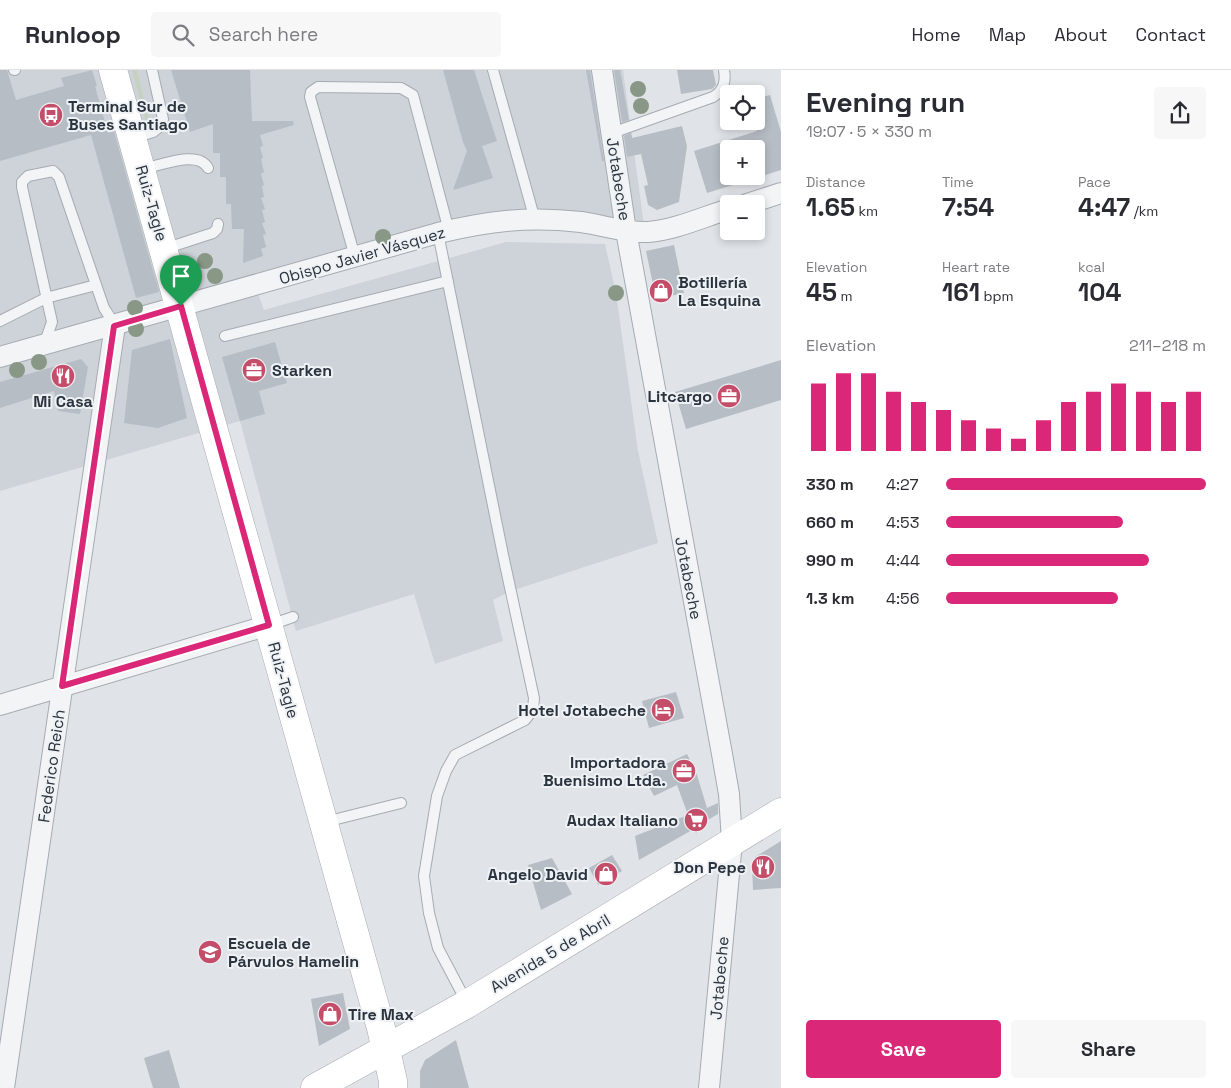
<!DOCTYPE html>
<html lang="en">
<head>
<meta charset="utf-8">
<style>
  body { margin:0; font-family:"Space Grotesk",sans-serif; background:#f7f7f7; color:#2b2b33; height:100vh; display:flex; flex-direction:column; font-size:19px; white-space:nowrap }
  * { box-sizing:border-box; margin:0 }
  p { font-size:16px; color:#7c7c81 }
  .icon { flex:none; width:28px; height:28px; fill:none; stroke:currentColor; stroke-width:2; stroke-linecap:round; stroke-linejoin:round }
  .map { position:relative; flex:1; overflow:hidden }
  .side { display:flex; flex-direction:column; background:#fff; width:450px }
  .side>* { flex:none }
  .tools { position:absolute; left:720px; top:15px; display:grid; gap:10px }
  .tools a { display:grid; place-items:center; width:45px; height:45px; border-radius:5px; background:#fff; box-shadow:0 2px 8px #0003; font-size:25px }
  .pin { position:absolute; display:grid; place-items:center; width:42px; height:42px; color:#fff; margin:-51px -21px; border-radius:50% 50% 50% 0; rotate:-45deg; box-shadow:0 0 5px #0007 }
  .pin .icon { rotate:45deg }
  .round { display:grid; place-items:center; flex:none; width:52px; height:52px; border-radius:5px; background:#f7f7f7 }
  .head { display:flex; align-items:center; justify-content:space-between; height:85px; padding:0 25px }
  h1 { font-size:28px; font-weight:700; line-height:38px }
  .metrics { display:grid; grid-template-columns:repeat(3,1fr); gap:8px; height:85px; padding:5px 25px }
  .metrics div { display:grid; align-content:center }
  .metrics b { font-size:25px; font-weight:700 }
  .metrics small { font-size:14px; font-weight:400 }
  .metrics p { font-size:14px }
  .chart { height:140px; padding:10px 25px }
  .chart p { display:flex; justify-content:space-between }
  .chart svg { width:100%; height:90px; margin-top:5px; stroke:#db2777; stroke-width:6 }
  .primary-button { display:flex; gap:10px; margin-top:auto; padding:10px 25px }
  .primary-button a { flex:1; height:58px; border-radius:5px; background:#db2777; color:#fff; font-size:20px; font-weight:700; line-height:58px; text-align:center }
  .primary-button a+a { background:#f7f7f7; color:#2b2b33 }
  ul { padding:0 25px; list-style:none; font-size:16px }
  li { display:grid; grid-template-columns:80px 60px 1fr; align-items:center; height:38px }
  li i { height:12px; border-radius:6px; background:#db2777 }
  header { display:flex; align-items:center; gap:30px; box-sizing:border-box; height:70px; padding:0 25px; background:#fff; border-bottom:1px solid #e1e1e2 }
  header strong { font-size:24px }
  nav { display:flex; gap:28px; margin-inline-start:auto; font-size:18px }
  .search { width:350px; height:45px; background:#f7f7f7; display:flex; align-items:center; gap:12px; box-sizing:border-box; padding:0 18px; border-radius:5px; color:#7c7c81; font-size:19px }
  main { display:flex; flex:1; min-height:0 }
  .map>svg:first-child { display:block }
  .built { fill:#ced3d9 }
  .green { fill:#c7d1c2 }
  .building { fill:#b7bdc4; fill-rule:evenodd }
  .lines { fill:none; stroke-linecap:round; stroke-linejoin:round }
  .lane-casing { stroke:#a6abb2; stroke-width:12 }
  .street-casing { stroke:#a6abb2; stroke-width:22 }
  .secondary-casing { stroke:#a6abb2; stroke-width:29 }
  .lane { stroke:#f2f4f6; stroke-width:10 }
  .street { stroke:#f2f4f6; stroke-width:20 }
  .secondary { stroke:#fff; stroke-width:28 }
  .tree { fill:#899787 }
  .route-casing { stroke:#fff; stroke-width:10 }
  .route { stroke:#db2777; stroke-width:6 }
  .labels { text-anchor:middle; stroke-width:4; stroke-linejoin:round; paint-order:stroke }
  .poi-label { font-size:16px; font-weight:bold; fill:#2a333e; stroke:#eff2f5; text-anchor:end }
  .street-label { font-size:16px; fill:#2a333e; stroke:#eff2f5 }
</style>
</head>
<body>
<header>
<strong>Runloop</strong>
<div class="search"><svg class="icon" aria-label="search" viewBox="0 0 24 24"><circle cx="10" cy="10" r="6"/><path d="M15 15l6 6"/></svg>Search here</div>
<nav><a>Home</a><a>Map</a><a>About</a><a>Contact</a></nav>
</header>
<main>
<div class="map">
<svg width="781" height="1018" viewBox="0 0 781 1018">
  <rect width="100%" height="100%" fill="#e0e4e8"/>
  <path class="built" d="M0,0H623L645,163L548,148L255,215L264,240L506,172L605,174L616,223L638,381L658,473L511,521L493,530L503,571L435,594L414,524L296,561L240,351L0,421Z"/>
  <path class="green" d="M132,0H137L149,49L145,50Z"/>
  <path class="building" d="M0,0H7L16,30L64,16L61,8L92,0L97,16H95L108,63L114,61L159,222L136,228L91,65L0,91Z
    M171,0H250L252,51H293L294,55L260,65L263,76L260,77L263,88L261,89L264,102L261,104L264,115L262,116L264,127L261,128L265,139L262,140L265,152L262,153L266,164L263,165L266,177L261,179L263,186L243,193L244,159H232L231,134H226V107H220V83H213V54L190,62Z
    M443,0H474L497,71L482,76L493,108L453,120L467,81L463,72Z
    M586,0H590L604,91H602Z
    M614,0H620L629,50L622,52Z
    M677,0H713L716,15L712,19L681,24Z
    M770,25L781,62V100L707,123L694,81L757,61L756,29ZM729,79H756V106H729Z
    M682,56L687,76L679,132L657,140L648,135L644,116L648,115L641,84L627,87L624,66L631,63L632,68Z
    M674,175L684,223L656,229L646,181Z
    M170,269L187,348L158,358L124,353L132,280Z
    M275,272L287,313L259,321L265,344L240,351L222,287Z
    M81,289L88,297L80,344L58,341L54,321L0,338V312Z
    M781,290V330L686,359L675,322Z
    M676,622L684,648L649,658L642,631Z
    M687,684L697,705L707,738L718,733V744L701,754L696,764L694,759L639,790L635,766L688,745L677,715L654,726L643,705Z
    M781,771V818L753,820L752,796L755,787Z
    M612,785L622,801L598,815L589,798Z
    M552,788L572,824L541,840L528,795Z
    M343,923L350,959L319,976L311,929Z
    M456,970L469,1018H420V1001L425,990Z
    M169,980L180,1018H153L144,988Z"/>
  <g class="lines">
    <g class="lane-casing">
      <path id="lane" d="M14,0H15
        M493,0L535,150
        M612,63L713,27C724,20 726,12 724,0
        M134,68L153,62L162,55L163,49L152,0
        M142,99C160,96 198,79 208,98
        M438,163L503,485L534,628L533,640L525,650L455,685L446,701L437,726L424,806L429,843L438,878L467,933
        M164,179L213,163L217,159L218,154
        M355,187L310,27L311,22L318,17L401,18L413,25L449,161
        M0,251L46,228L96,215
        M225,266L448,211
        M44,275L52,252L22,117V112L28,106L53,101L59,107L104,238L115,255
        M270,555L293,547
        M325,752L401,733"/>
    </g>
    <g class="street-casing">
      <path id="street" d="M602,0L626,161L722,684L729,724L732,772L709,1018
        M747,134L781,123
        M0,287L438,163C489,151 527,146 581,152C603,155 625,163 648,162C675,160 703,147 729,139
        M0,635L269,555
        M4,1018L115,255"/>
    </g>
    <g class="secondary-casing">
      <path id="secondary" d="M113,0L381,958L393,1011V1018
        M315,1018L467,934L781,742"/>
    </g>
    <use href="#lane" class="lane"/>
    <use href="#street" class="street"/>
    <use href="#secondary" class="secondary"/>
  </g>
  <g class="tree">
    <circle cx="638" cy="19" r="8"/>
    <circle cx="641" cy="36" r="8"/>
    <circle cx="383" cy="167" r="8"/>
    <circle cx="205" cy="191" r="8"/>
    <circle cx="215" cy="206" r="8"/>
    <circle cx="616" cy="223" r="8"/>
    <circle cx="135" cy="238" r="8"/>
    <circle cx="136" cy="259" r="8"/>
    <circle cx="39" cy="292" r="8"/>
    <circle cx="17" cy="300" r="8"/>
  </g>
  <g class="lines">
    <g class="route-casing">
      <path id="route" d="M181,236L269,555L62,616L114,256Z"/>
    </g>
    <use href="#route" class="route"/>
  </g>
  <defs>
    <g id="bus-disc" transform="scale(1.25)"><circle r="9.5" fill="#c44e69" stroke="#eff2f5"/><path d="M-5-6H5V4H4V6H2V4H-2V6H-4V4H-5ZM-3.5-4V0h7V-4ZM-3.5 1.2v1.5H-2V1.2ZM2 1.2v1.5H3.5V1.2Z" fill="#fff"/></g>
    <g id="shop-disc" transform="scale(1.25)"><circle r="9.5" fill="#c44e69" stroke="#eff2f5"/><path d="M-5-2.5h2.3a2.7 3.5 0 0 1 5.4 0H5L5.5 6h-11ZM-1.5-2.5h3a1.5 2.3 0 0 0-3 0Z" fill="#fff"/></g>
    <g id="office-disc" transform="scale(1.25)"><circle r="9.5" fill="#c44e69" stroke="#eff2f5"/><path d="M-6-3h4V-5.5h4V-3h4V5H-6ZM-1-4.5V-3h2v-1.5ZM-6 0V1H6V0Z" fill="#fff"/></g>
    <g id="restaurant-disc" transform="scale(1.25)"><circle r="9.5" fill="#c44e69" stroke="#eff2f5"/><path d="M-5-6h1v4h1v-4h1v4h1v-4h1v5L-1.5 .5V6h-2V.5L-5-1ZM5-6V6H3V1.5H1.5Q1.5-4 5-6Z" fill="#fff"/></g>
    <g id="hotel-disc" transform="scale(1.25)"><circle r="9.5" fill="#c44e69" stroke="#eff2f5"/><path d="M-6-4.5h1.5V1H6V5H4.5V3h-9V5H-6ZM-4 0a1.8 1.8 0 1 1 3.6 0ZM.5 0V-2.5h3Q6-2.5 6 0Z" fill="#fff"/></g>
    <g id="supermarket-disc" transform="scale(1.25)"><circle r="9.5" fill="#c44e69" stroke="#eff2f5"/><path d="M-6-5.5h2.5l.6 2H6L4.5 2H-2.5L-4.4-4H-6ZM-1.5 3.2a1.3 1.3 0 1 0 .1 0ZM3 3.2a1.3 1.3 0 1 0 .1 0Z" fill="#fff"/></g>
    <g id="school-disc" transform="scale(1.25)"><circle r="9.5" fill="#c44e69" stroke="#eff2f5"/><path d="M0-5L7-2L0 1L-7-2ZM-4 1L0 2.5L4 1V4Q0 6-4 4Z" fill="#fff"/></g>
  </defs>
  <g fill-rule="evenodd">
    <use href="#bus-disc" x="51" y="45"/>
    <use href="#shop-disc" x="661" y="221"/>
    <use href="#office-disc" x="254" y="300"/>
    <use href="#restaurant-disc" x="63" y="306"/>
    <use href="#office-disc" x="729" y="326"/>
    <use href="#hotel-disc" x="663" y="640"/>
    <use href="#office-disc" x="684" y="701"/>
    <use href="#supermarket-disc" x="696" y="750"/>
    <use href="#restaurant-disc" x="763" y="797"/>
    <use href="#shop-disc" x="606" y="804"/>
    <use href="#school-disc" x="210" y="882"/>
    <use href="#shop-disc" x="330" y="944"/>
  </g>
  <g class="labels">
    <g class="poi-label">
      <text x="68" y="42" text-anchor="start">Terminal Sur de<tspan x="68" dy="18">Buses Santiago</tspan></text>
      <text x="678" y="218" text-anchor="start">Botillería<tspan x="678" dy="18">La Esquina</tspan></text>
      <text x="272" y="306" text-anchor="start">Starken</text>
      <text x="712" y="332">Litcargo</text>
      <text x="63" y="337" text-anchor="middle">Mi Casa</text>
      <text x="646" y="646">Hotel Jotabeche</text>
      <text x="666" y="698">Importadora<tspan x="666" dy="18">Buenisimo Ltda.</tspan></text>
      <text x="678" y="756">Audax Italiano</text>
      <text x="746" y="803">Don Pepe</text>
      <text x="588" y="810">Angelo David</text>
      <text x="228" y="879" text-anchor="start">Escuela de<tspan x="228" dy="18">Párvulos Hamelin</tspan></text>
      <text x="348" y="950" text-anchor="start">Tire Max</text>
    </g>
    <g class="street-label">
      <text transform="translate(619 109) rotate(81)" y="6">Jotabeche</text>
      <text transform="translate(152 133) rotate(74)" y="6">Ruiz-Tagle</text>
      <text transform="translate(362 185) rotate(-16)" y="6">Obispo Javier Vásquez</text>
      <text transform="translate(689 508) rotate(79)" y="6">Jotabeche</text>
      <text transform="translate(284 610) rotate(75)" y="6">Ruiz-Tagle</text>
      <text transform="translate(51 696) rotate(-82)" y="6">Federico Reich</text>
      <text transform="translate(550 883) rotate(-31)" y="6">Avenida 5 de Abril</text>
      <text transform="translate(719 908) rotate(-85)" y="6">Jotabeche</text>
    </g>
  </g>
</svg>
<div class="tools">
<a><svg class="icon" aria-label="locate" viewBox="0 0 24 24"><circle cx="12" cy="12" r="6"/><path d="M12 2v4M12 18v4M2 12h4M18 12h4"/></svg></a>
<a>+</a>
<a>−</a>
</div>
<div class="pin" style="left:181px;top:236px;background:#1e9e55"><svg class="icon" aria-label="arrive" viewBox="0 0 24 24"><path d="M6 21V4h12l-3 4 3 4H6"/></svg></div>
</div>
<section class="side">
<div class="head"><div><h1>Evening run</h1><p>19:07 · 5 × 330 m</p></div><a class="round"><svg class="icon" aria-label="share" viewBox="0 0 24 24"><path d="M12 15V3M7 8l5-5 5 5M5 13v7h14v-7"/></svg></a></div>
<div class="metrics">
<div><p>Distance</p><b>1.65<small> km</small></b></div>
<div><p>Time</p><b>7:54</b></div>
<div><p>Pace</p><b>4:47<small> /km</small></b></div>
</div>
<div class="metrics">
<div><p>Elevation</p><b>45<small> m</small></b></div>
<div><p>Heart rate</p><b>161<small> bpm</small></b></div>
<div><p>kcal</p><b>104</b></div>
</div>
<div class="chart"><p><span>Elevation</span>211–218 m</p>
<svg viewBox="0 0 160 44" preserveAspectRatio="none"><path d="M5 44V11M15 44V6M25 44V6M35 44V15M45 44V20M55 44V24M65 44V29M75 44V33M85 44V38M95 44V29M105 44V20M115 44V15M125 44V11M135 44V15M145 44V20M155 44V15"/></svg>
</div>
<ul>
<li><b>330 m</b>4:27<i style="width:100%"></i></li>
<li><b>660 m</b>4:53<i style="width:68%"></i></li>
<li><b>990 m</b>4:44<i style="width:78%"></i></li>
<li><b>1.3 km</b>4:56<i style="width:66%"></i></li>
</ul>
<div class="primary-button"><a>Save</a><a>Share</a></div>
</section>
</main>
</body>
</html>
